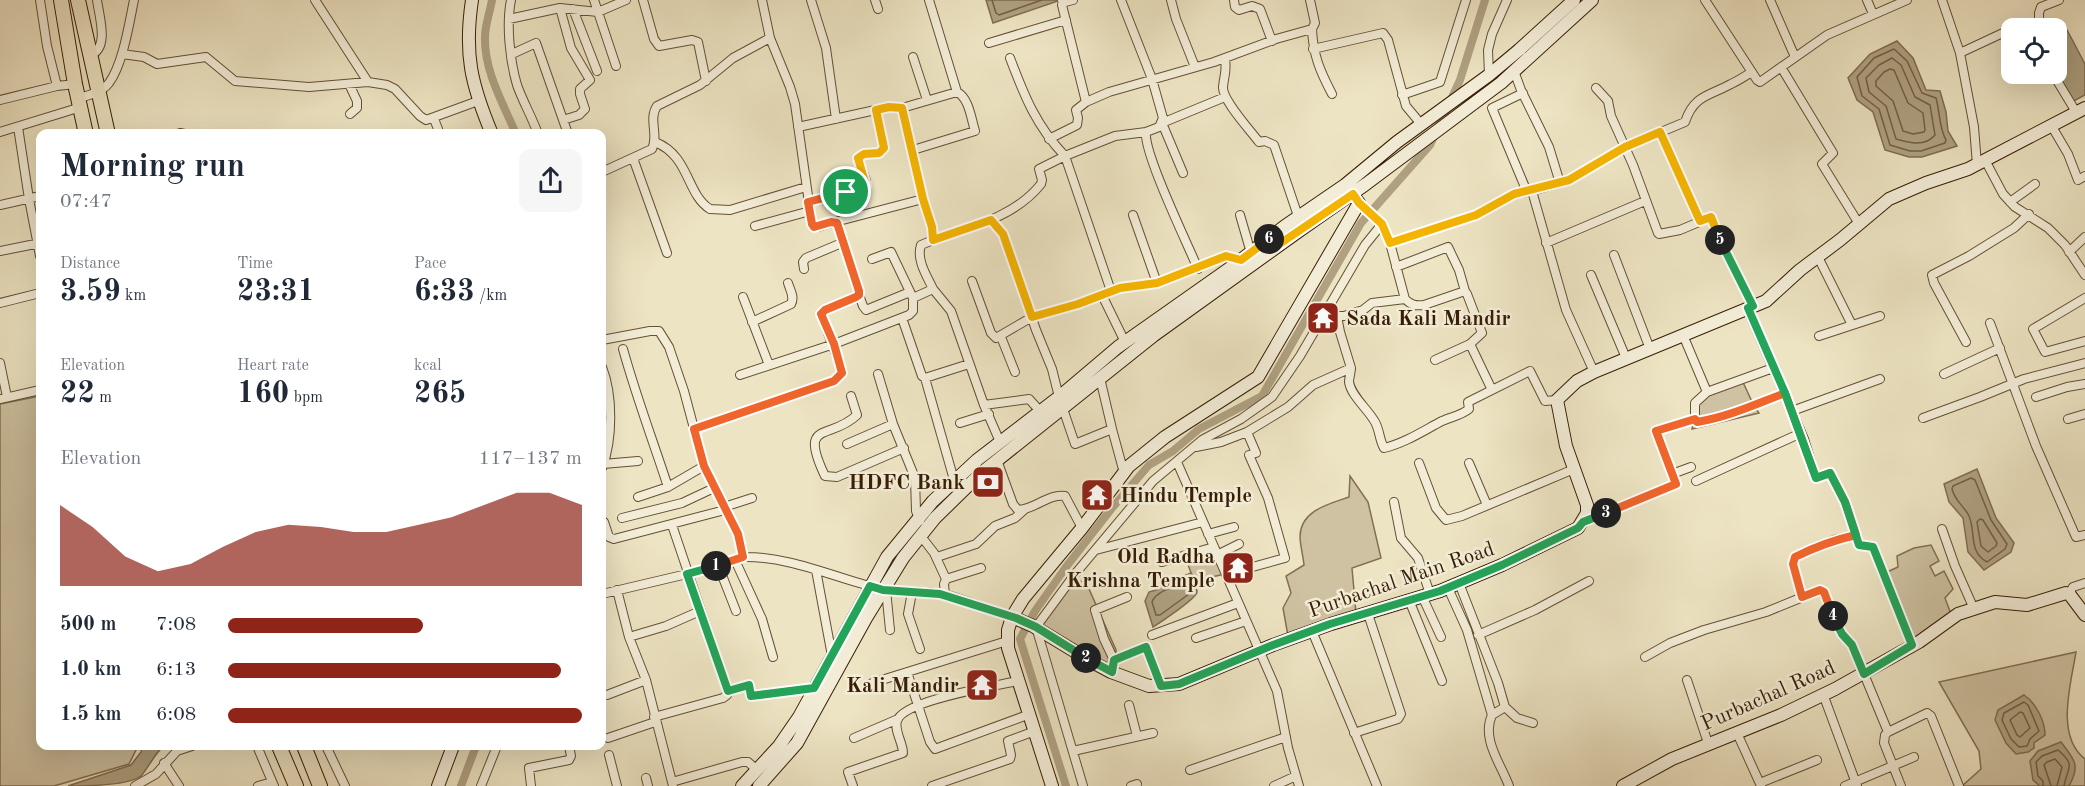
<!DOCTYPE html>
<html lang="en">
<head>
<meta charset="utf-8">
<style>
  body { margin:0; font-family:"Old Standard TT",serif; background:#f6f6f7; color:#1f2937; height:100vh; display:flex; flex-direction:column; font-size:22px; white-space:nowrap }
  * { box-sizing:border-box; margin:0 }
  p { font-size:20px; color:#747a83 }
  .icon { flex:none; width:33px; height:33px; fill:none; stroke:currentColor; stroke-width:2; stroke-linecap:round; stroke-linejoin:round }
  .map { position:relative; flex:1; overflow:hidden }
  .side { position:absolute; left:36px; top:129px; width:570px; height:621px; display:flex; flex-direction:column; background:#fff; border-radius:12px; box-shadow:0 6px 24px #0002 }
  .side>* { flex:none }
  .fabs { position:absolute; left:2001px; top:18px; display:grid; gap:12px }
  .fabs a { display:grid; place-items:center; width:66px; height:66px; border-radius:12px; background:#fff; box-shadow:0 6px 24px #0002; font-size:30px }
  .pin { position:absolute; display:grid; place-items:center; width:51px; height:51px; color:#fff; margin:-26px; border:3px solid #fff; border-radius:50%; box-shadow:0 2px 6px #0007 }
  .km { position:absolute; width:30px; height:30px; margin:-15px; border-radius:50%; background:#222; color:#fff; font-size:16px; line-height:30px; text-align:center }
  .round { display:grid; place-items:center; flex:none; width:63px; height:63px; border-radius:12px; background:#f6f6f7 }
  .head { display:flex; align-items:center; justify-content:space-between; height:102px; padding:0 24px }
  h1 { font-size:33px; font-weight:600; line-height:45px }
  .stats { display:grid; grid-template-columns:repeat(3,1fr); gap:9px; height:102px; padding:6px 24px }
  .stats div { display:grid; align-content:center }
  .stats b { font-size:30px; font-weight:600 }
  .stats small { font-size:16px; font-weight:400 }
  .stats p { font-size:16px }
  .chart { height:168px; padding:12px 24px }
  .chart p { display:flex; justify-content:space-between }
  .chart svg { width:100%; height:108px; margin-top:6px; fill:#8f2418; opacity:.7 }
  ul { padding:0 24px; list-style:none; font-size:20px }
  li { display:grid; grid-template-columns:96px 72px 1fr; align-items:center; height:45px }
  li i { height:15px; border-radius:8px; background:#8f2418 }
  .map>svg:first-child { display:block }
  .green { fill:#cec2a2; stroke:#827052; stroke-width:1.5 }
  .water { fill:#afa182; stroke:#7f6d4f; stroke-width:1.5 }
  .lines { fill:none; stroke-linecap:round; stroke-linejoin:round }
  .shore { stroke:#736042; stroke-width:1.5 }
  .canal { stroke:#afa182; stroke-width:8 }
  .street-casing { stroke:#645033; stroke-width:10 }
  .secondary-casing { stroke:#371e03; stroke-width:14 }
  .primary-casing { stroke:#371e03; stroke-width:16 }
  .street { stroke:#f3edd8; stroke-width:8 }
  .secondary { stroke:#f3edd8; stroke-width:12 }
  .primary { stroke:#ede4c3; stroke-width:14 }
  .split-1-casing { stroke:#fff; stroke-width:12 }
  .split-2-casing { stroke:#fff; stroke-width:12 }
  .split-3-casing { stroke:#fff; stroke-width:12 }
  .split-4-casing { stroke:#fff; stroke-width:12 }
  .split-5-casing { stroke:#fff; stroke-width:12 }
  .split-6-casing { stroke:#fff; stroke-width:12 }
  .split-7-casing { stroke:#fff; stroke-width:12 }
  .split-1 { stroke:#f0652b; stroke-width:8 }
  .split-2 { stroke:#22a559; stroke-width:8 }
  .split-3 { stroke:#22a559; stroke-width:8 }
  .split-4 { stroke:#f0652b; stroke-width:8 }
  .split-5 { stroke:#22a559; stroke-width:8 }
  .split-6 { stroke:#f5b400; stroke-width:8 }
  .split-7 { stroke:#f5b400; stroke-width:8 }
  .labels { text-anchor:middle; stroke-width:5; stroke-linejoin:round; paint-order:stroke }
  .poi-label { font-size:21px; font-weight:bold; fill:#371e03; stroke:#f3edd8; text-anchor:end }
  .street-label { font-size:21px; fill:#371e03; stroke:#f3edd8 }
</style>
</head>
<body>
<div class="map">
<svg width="2085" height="786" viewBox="0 0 2085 786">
  <rect width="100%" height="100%" fill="#ede4c3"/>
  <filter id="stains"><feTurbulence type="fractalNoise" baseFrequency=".00333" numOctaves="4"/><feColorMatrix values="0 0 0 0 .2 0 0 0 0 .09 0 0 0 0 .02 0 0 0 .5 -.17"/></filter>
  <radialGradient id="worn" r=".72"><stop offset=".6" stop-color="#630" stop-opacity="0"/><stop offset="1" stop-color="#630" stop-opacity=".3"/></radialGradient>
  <path class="green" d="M1742,380L1754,406L1759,413L1692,429L1700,394Z
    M40,396V746H138L129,764L54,786H0V404Z
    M1350,476L1368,502L1381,558L1352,568L1356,613L1288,636L1283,608L1291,593L1286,576L1304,565C1303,555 1300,545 1300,536C1301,510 1329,504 1349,497Z
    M1931,545L1939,561L1930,566L1935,576L1944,571L1953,589L1945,598L1952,617L1913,645L1887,572L1898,567L1897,556L1914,548Z
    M1213,549L1225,574L1194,581L1186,559Z
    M1073,574L1089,589L1116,650V662L1112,669L1038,626Z
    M2076,652C2071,684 2055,736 2085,759V786H1962L1981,769L1979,751L1939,682Z"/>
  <path class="water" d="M986,0H1057L1058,1L993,23Z
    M2066,28L2085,64V95L2072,102L2057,70L2056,32Z
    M1897,41L1913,58L1926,90L1940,91L1946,112L1948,131L1957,146L1922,157H1909L1885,150L1873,112L1857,100L1848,78L1870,54Z
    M1977,469L1996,518L2014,543L2011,552L1984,570L1968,552L1963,518L1949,502L1944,484Z
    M1191,573C1193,578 1197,586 1197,592C1197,598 1161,622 1153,627L1145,601L1149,592L1159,589V586Z
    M2024,695C2036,703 2045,721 2045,735L2034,743V748L2028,752L2016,754L2006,743L1995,720L1998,710Z
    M2061,742C2074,759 2081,765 2069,786H2040L2033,780L2030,761L2038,751Z
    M142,746H164C157,750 148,768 141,776C128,786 86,786 68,786L131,765L141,752Z"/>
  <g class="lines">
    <path class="shore" d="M992,0L996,13L999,15L1042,0
      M1894,49L1907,61L1922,93L1936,98C1940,112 1939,128 1946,140L1945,143L1921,151H1910L1890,145L1879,109L1862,96L1857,77L1874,58Z
      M1892,58L1901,65L1915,97L1930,105L1935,135C1925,147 1910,143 1896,139L1886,106L1869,92L1866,78L1879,65Z
      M1890,69L1894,70L1908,103L1923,113L1925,130L1924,132L1913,134L1903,131L1893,101L1876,86V81L1884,72Z
      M1971,478L1975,480L1991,520L2007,544L2005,549L1987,562C1967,551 1977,530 1968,514C1962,504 1955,501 1952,489L1953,486Z
      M1980,519L1983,520L1997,543L1996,546L1988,552L1981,546L1977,522Z
      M1185,582L1188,584L1191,591L1189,594L1160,615H1156L1152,602C1155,592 1175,586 1185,582Z
      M2024,702L2028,705L2039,731L2030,739L2027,746L2019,747L2011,739L2002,720L2004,713Z
      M2020,712L2023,713L2030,728L2020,737L2017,735L2010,720Z
      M2043,786V781L2038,776L2036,762L2042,756L2058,750C2077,766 2067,768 2064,786
      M2051,786L2044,765L2047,762L2055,759L2062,767L2057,786"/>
    <path class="canal" d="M492,0C490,12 485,25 485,37C484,71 503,103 516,134
      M461,786L476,746
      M1066,786L1020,639L1035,611L1066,567L1112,508L1149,465L1173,451L1199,429L1262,396L1361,223L1430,145L1460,80L1485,0"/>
    <g class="street-casing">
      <path id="street" d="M40,0L47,46L57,86
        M315,0L368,82
        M511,0C506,25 510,61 517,85C523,102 532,117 538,134
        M594,0L616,66
        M643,0L654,39L659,46L692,40L698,42L706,81
        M811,0L826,48L836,119
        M875,0L878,9
        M929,0L957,92
        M1062,0L1065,2L1073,0
        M1121,0L1152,79L1163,118L1159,127L1146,132C1143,152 1188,245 1198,269
        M1171,0L1176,19L1195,67
        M1234,0L1235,7L1239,10L1252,6L1260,9L1272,41
        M1705,0L1757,80L1760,82L1827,35L1907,0
        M1770,0L1795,57
        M1867,0L1873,14
        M1942,0L1960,53L1974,127L1977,165
        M1062,5L1086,102
        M560,8L571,48L590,80L580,89V94L585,109L579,115L563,120
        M573,9L597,71
        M509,19L560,8L598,12L626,0
        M2039,28V13L2041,7L2059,0
        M1312,29C1313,55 1320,71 1332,94
        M989,43L1066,20
        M1313,49L1383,33L1388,40L1406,106L1421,124
        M1960,53L2005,32
        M122,54L144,57L157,64L206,57L235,81L309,87L368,82L387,85L395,89L420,116L426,120L478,101
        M512,54L536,43L568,134
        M90,55C110,49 99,16 97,0
        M913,57L927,100
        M1010,58C1024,95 1036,126 1065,156L1115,136L1146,132
        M1225,59C1227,72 1224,75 1223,87C1222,100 1250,130 1259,142L1265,141L1274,145L1298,216
        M1781,67L1833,153L1822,164L1859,224
        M1514,71L1521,90L1549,147L1560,183
        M2053,74L2076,112
        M1489,75L1488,50L1492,34L1507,0
        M349,84L357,101V108L350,114
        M1596,88L1608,101L1611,116L1633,165L1658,233L1659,234L1680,230L1711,217L1722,245L1753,306
        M1523,93L1492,108L1527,192
        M1402,95L1440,82L1466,0
        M79,98C90,95 102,92 109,83C123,64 129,24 134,0
        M0,100L57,86L75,84
        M902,108L957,92C969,98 971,118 975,131L913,150
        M434,119L440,134
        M2051,125L2068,154L2078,180L2085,176
        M18,127L29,199L40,256
        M798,127L889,107L902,108L923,199L932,227L933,240L921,245C916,260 927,276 933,289
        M0,132L81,107
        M1660,132L1700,221
        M180,133L185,134
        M1049,139L1077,125L1078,118L1076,110L1086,102L1109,92L1214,62L1276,39L1312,29L1315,23L1310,0
        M655,142C690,156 686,194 710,209L730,210L806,187
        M633,158L667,253
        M1985,160L2003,194L2015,207L2048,228L2065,245L2085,275
        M602,172L652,149C659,135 648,119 657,106L700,85L733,58L770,38
        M1183,173L1162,123L1225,97
        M1532,191L1569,180L1625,147L1685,122C1694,95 1709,96 1731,84C1738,81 1745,76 1752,72
        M808,202L841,193L865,190L866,181L858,158L864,154L879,153L884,149L876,110
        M2010,202L2035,184
        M0,205L40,196
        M1133,215L1157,283
        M1240,215L1251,253
        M991,220L1003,234L1036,330L1052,369L1059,397L1075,444L1112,429L1124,473
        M835,222L923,199
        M1382,224L1390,243L1405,299C1411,305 1415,306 1424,305L1465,291L1467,294L1482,333L1470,344L1492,390
        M755,226L810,211
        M933,240C971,227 1015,217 1041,184L1042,180L1039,169L1065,156L1111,291
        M1390,243L1476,215L1514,194L1532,191L1566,310L1594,372
        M1546,243L1645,201
        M0,251L40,243
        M2069,252L2085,237
        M1614,255L1650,349
        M1818,257L1852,325
        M872,259L891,252L913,298
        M1396,267L1448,247L1459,270L1465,291
        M804,269L803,262L806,258L844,242
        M1591,275L1626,358
        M972,281L991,333L996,338L1032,317L1078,304L1120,288L1157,283L1226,256L1241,260
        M859,295L863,306L866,310L910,292
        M1102,295L1125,342
        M743,297L769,365
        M2085,298L2033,329L2045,352L2085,341
        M0,303L40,293
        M1322,316H1344L1363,310L1372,303L1405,299
        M902,318L922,376L925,378L969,364
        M752,322L791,304C795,297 790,290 788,283
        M1990,323L2036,446L2076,537L2085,535
        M1683,335L1707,392
        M1819,336L1880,316
        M1001,337L1015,372
        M602,340L650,331H659L669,347L684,391L704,466L738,534L743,557
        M1966,342L1934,283L1932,275L1969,256L2014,228L2029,214
        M623,349C636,396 653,441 668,487
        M1435,360L1470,344
        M0,363L7,397
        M602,367C613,395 613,439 602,468
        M1773,367L1804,439L1816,478L1830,473L1845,502L1859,545L1873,547L1913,645
        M1351,368C1351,372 1349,378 1349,382C1351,396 1368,409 1375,422C1380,431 1379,439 1384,448C1405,443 1423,431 1442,421C1451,417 1462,415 1469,409L1468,402L1530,371L1545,401L1557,400
        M878,374L893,424L915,478L916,511L920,521
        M1944,374L2000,348
        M740,375L834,344L909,315L913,311V298L933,289L951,311L984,405L1000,442
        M925,378L954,480
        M1100,378L1112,429
        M851,396L857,415C830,441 798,419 825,476L837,477L904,448
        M2036,397L2067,387L2085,384
        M0,399L40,390
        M984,405L1029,399L1040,411
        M1792,411L1880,379
        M1923,418L1980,397L2024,379L2085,363
        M1695,419L1697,422C1728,417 1756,404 1785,393
        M2068,419L2085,414
        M960,423L989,414
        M694,429L834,381L842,373L840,365L821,314L825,310L859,295V291L837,223C829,221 822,228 814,227L812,224L795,104L790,87L770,38L762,0
        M847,444L893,424
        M1196,447L1221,442L1247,432
        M997,460L1013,504L1018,510C1034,510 1049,493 1065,496L1082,528
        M1177,462L1277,691L1288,748L1299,786
        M1419,463L1436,508L1446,520L1462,516L1574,469
        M1469,463L1487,505
        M603,464L638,461
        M1672,474L1691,467
        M1696,481L1801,433
        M638,497L668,487L704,466
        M1394,502L1401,538L1418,558L1430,594
        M724,507L752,498
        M622,518L682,503L714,488
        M602,521L604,522L609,537L614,539L725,510
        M1583,522L1676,484L1656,431L1695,419V403L1707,392L1773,368L1747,308
        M1942,529L1955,566L1974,609
        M1208,534L1234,527
        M920,535L934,553L946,579
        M1096,550L1203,522
        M1217,555L1239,544
        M937,557L976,544L995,526L1015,518L1024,510
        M735,560L762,619L773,657
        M1162,562L1214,547
        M718,565L736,611
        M816,570L832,656
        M1227,574L1285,558L1268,498L1249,455L1256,453L1247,432L1288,407L1313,385L1351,368L1340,332L1337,316
        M1459,583L1498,683L1505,707L1517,718L1533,723
        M1448,588L1467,630L1492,715
        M617,590L629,637L646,680L673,786
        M886,590L890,630
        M912,592L908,614L920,649
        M602,594L687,574L743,557C789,556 833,577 877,588C898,594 921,590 942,594C966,599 988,611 1012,617
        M2069,594L2073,587L2085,583
        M945,595L944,584L946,579L981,568
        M1422,596L1441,637
        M1802,597L1793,564L1795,557L1834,540L1856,535
        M1409,600L1442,681
        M1312,631L1377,786
        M1152,635L1238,603
        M1478,635L1535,610L1589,581
        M629,637L666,626L700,611
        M1196,638L1246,621
        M1645,657L1670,643L1704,630L1766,612L1820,590L1823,592L1842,634L1852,645L1888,732
        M1114,660L1146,647L1161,686
        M907,672L930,742L935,749L1030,714
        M1111,672L1113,658L1104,639L1095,610L1127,597
        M1687,680L1708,743
        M872,683L1007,641
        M728,691L749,685L751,696L814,688
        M1823,694L1857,786
        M607,695L646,680
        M1129,705L1137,736
        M1505,707L1492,715C1481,739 1501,764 1509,786
        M654,717L723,698L727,695L728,691L672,525
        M1354,733L1398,719L1401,714L1368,614
        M1737,733L1761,786
        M608,738L655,722
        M854,738L898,719
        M257,746L274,786
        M326,746L345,786
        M1073,751L1153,733
        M609,755L617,786
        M164,763L179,786
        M1190,770L1286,737
        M646,778L648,786
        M672,782L742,762H748L757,770
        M1760,783L1817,760
        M135,786L156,774L177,751L192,746
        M258,786L272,782
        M481,786L497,746
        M531,786L529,768L569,760L571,756L569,746
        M853,786L848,772L903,753C903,743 894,731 897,721C903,700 996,686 1018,681
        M932,786L1010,759L1011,755L1008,741L1035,731
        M1083,786L1036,627L1075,574L1153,481L1202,440L1241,419L1272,397L1300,356L1365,245L1382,224L1359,203
        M1131,786L1137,784
        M1274,786L1296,776
        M1845,786L1914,757
        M1901,786L1884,743L1885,735L1888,732L1927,713L1931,716L1959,786"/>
    </g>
    <g class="secondary-casing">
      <path id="secondary" d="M472,0C464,54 471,84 492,134
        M1012,617L1033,626L1094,663L1111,672L1149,686L1179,684L1273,645L1331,624L1440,591L1502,565L1578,528L1587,513V505L1566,446L1557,400L1577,381L1594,372L1766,301L1800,270L1840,240L1889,199L1926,183L1968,169L2085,108
        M438,786L453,746
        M742,786L779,746L799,717L887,557L933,501L977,460L1059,397L1118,347L1233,266L1285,226L1345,185L1397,142L1489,75L1519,50L1574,0
        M759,786L797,743L866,618L903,558L935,518L980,474L1153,336L1299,231L1366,184L1501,83L1592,0
        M1052,786L1008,648V630L1012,617L1023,599L1082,528L1129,466L1165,437L1258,377L1359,203L1352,194
        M1623,786L1672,759L1781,715L1835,689L1919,642L1958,614L1995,602L2027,605L2066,593L2070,595L2085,615"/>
    </g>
    <g class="primary-casing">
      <path id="primary" d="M61,0L75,84L86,134
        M78,0L108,134
        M279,746L296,786
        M304,746L320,786"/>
    </g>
    <use href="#street" class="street"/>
    <use href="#secondary" class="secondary"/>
    <use href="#primary" class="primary"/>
  </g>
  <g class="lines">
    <g class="split-1-casing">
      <path id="split-1" d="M716,566L743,557L738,534L704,466L694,429L834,381L842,373L834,344L821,314L825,310L856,297L859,295V291L837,223L831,222L814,227L812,224L808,202L846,192"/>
    </g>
    <g class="split-2-casing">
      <path id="split-2" d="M716,566L687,574L728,691L749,685L751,696L814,688L870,586L883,590L940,594L1016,618L1036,627L1086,658"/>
    </g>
    <g class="split-3-casing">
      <path id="split-3" d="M1086,658L1112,672L1114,660L1146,647L1161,686L1179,684L1273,645L1330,624L1440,591L1502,565L1578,528L1583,522L1606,513"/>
    </g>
    <g class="split-4-casing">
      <path id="split-4" d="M1606,513L1676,484L1656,431L1695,419L1697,422C1728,417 1756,404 1785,393L1816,478L1830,473L1845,502L1856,535C1834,540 1815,547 1795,557L1793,564L1802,597L1820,590L1824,592L1833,616"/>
    </g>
    <g class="split-5-casing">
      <path id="split-5" d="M1720,240L1753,306L1748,308L1785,393L1816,478L1830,473L1845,502L1859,545L1873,547L1912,645L1864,674L1852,645L1842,634L1833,616"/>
    </g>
    <g class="split-6-casing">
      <path id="split-6" d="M1269,239L1273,236L1278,245L1353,194L1359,203L1382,224L1390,243L1476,215L1514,194L1569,180L1625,147L1660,132L1700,221L1711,217L1720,240"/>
    </g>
    <g class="split-7-casing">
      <path id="split-7" d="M846,192L865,189L866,186L858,158L864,154L879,153L884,148L876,110L889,107L902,108L923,199L932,227L933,240L991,220L1003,234L1032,317L1078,304L1120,288L1157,283L1226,256L1241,260L1269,239"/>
    </g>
    <use href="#split-1" class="split-1"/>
    <use href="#split-2" class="split-2"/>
    <use href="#split-3" class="split-3"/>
    <use href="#split-4" class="split-4"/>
    <use href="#split-5" class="split-5"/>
    <use href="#split-6" class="split-6"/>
    <use href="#split-7" class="split-7"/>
  </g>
  <defs>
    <g id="temple-square" transform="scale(1.725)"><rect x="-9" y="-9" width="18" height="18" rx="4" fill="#8f2418" stroke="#f3edd8"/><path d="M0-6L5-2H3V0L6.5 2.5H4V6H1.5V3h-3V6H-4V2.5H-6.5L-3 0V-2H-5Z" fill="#fff"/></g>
    <g id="bank-square" transform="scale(1.725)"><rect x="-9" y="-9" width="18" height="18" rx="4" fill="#8f2418" stroke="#f3edd8"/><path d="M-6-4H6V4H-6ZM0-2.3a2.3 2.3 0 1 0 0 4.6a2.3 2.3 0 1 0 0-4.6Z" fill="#fff"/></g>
  </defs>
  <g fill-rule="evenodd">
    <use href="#temple-square" x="1323" y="318"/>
    <use href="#bank-square" x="988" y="482"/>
    <use href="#temple-square" x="1097" y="495"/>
    <use href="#temple-square" x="1238" y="568"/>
    <use href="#temple-square" x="982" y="685"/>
  </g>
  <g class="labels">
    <g class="poi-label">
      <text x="1346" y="325" text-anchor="start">Sada Kali Mandir</text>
      <text x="965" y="489">HDFC Bank</text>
      <text x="1120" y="502" text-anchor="start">Hindu Temple</text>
      <text x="1215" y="563">Old Radha<tspan x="1215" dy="24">Krishna Temple</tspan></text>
      <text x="959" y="692">Kali Mandir</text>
    </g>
    <g class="street-label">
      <text transform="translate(1401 579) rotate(-19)" y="7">Purbachal Main Road</text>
      <text transform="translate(1768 695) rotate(-24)" y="7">Purbachal Road</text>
    </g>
  </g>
  <rect width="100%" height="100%" filter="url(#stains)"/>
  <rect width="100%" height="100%" fill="url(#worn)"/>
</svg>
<div class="fabs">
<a><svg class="icon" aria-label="locate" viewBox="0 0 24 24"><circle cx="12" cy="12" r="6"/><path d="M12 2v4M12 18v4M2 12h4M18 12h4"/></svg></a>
</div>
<div class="pin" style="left:846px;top:192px;background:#1e9e55"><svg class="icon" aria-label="arrive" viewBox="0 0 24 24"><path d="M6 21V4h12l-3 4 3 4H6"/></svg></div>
<b class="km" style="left:716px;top:566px">1</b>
<b class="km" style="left:1086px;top:658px">2</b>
<b class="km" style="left:1606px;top:513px">3</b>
<b class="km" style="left:1833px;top:616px">4</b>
<b class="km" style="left:1720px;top:240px">5</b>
<b class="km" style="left:1269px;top:239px">6</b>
<section class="side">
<div class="head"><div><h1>Morning run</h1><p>07:47</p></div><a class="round"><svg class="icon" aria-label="share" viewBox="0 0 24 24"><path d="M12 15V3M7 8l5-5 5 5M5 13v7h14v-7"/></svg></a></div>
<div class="stats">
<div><p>Distance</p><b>3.59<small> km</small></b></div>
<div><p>Time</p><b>23:31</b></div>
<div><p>Pace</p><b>6:33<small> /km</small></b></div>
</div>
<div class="stats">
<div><p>Elevation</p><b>22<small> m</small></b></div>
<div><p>Heart rate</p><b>160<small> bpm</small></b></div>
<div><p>kcal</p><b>265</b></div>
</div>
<div class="chart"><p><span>Elevation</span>117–137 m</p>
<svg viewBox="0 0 160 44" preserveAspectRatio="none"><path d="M0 44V11L10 20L20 32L30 38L40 35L50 28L60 22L70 19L80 20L90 22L100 22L110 19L120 16L130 11L140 6L150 6L160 11V44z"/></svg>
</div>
<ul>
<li><b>500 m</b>7:08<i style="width:55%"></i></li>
<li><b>1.0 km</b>6:13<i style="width:94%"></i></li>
<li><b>1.5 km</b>6:08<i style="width:100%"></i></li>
</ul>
</section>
</div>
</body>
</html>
